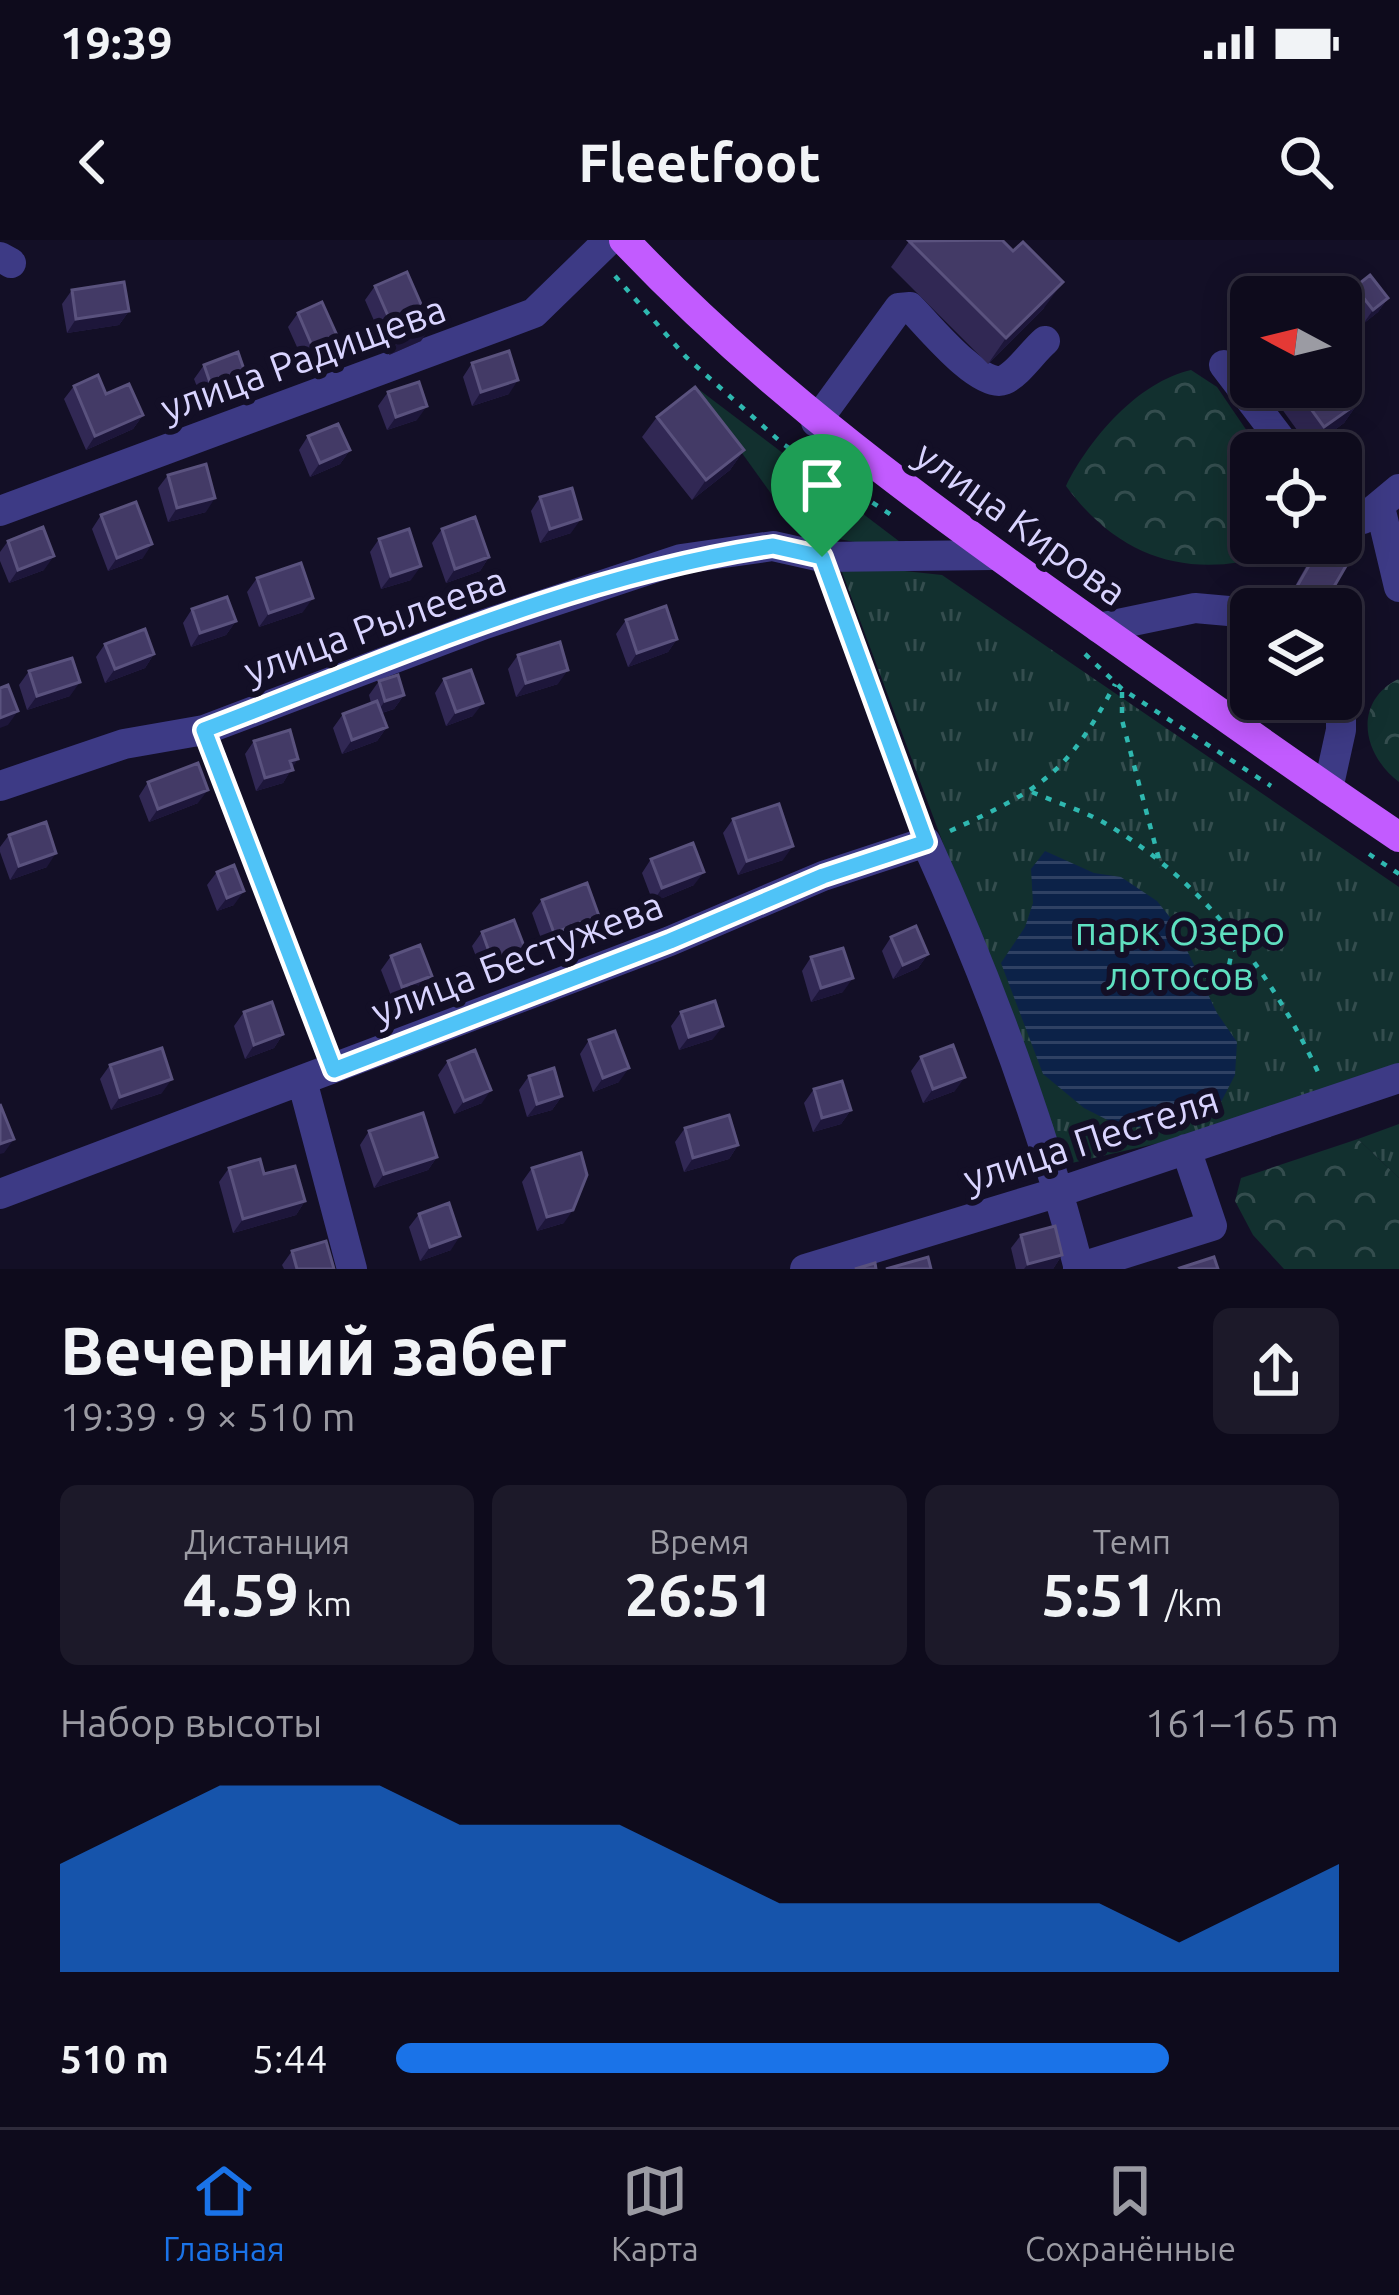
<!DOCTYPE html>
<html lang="ru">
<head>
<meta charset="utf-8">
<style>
  body { margin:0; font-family:Ubuntu,sans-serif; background:#1c1929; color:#f1f3f6; height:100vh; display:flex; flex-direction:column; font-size:45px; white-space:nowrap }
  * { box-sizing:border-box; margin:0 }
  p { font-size:39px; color:#9b9ba3 }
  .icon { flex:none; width:66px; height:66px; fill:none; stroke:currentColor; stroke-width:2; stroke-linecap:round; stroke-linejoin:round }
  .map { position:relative; height:1029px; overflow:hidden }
  .sheet { display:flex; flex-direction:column; background:#0e0b1c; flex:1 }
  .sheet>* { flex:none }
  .needle { width:78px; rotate:277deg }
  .buttons { position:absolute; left:1230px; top:36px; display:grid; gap:24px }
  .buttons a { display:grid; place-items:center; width:132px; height:132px; border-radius:18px; background:#0e0b1c; box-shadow:0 6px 30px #0003,0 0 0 3px #2e2b3b; font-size:60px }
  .pin { position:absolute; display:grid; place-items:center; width:102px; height:102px; color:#fff; margin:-123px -51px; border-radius:50% 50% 50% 0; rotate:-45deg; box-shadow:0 0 12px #0007 }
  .pin .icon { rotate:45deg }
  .round { display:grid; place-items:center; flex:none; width:126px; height:126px; border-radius:18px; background:#1c1929 }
  .overview { display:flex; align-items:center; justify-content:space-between; height:204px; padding:0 60px }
  h1 { font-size:66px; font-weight:700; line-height:90px }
  .metrics { display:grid; grid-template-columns:repeat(3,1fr); gap:18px; height:204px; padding:12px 60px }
  .metrics div { display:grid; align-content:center; border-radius:18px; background:#1c1929; text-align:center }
  .metrics b { font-size:60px; font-weight:700 }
  .metrics small { font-size:33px; font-weight:400 }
  .metrics p { font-size:33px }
  .chart { height:336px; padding:24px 60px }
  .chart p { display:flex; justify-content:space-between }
  .chart svg { width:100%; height:216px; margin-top:12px; fill:#1a73e8; opacity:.7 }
  ul { padding:0 60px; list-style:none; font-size:39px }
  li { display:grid; grid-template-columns:192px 144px 1fr; align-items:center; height:90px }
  li i { height:30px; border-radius:15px; background:#1a73e8 }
  .status { display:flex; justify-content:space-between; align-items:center; height:84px; padding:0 60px; background:#0e0b1c; direction:ltr }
  .status svg { height:33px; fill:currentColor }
  header { display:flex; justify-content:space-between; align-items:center; height:156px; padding:0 60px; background:#0e0b1c; font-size:54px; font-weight:700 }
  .dock { display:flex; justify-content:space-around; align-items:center; height:168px; border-top:3px solid #2e2b3b; background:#0e0b1c; font-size:33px; color:#9b9ba3 }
  .dock a { display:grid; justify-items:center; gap:6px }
  .dock .active { color:#1a73e8 }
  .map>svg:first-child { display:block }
  .grass { fill:#12302f }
  .forest { fill:url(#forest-crowns) }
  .park { fill:url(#park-tufts) }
  .water { fill:url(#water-rules) }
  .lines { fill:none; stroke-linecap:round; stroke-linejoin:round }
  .path { stroke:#2fb8b0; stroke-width:4.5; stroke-dasharray:6 9; stroke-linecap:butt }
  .minor { stroke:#3d3a85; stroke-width:30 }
  .major { stroke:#c25bff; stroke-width:30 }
  .wall { fill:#312854 }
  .shaded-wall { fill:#1d163a }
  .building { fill:#433a66; stroke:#5a527e; stroke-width:3 }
  .route-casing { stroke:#fff; stroke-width:24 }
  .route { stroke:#4fc3f7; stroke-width:15 }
  .labels { text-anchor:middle; stroke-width:12; stroke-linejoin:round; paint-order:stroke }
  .street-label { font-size:39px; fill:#d9d4ff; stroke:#130f26 }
  .park-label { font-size:39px; fill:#5fe0c0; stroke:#130f26 }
</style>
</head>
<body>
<div class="status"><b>19:39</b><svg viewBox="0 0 49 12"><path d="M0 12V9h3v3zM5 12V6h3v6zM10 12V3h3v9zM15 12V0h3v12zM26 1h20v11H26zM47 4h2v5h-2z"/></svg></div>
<header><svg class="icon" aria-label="back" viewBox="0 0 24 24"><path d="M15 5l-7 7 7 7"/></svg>Fleetfoot<svg class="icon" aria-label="search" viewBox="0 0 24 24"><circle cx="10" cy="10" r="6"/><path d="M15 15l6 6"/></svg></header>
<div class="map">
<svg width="1399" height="1029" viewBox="0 0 1399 1029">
  <defs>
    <pattern id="forest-crowns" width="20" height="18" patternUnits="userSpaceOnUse" patternTransform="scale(3)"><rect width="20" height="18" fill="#12302f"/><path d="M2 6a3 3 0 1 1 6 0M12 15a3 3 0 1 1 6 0" fill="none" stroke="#344d4e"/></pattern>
    <pattern id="park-tufts" width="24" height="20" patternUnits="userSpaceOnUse" patternTransform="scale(3)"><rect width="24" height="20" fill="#12302f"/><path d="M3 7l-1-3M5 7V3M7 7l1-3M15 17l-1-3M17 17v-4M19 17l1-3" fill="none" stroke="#344d4e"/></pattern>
    <pattern id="water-rules" width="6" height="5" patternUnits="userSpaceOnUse" patternTransform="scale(3)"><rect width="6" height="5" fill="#0c2248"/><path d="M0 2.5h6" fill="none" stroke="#2f4163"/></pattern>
  </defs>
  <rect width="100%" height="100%" fill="#130f26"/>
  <path class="grass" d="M693,145L916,314L798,291Z"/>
  <path class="forest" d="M1191,130L1217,147L1262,213H1251V303L1302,304C1208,343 1127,329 1066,246C1090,198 1138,142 1191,130Z
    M1398,439L1399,440V542C1363,515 1352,463 1398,439Z
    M1358,899L1399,938V1029H1284L1253,995L1235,961L1241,938Z"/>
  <path class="park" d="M839,324L942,335L1399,647V828L1237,885L1063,925Z
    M1399,884V938L1358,899Z"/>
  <path class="water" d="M1045,611L1094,633L1121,637L1157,661L1173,681L1217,773L1237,802L1235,835L1220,864L1168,885L1123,888L1084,868L1043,834L1001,723L1025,687L1033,663L1031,629Z"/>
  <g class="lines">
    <path class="path" d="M615,36L686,117L783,204L896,278
      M832,345L917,576
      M1085,414L1122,449L1271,546
      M1122,452V480L1161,627
      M215,518L324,804
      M1032,552C1057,563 1085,571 1108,585C1205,643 1272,734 1319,834
      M950,591C1041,549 1067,535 1115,444
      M1369,614L1399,634
      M1206,739L1228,731L1232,710L1242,703"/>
    <path class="minor" d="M0,17L11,23
      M1224,125L1291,213
      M816,182L899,68L910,67C926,83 980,150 1004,140C1018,134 1033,111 1045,101
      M1380,267L1399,347
      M0,271L534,73L609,0
      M1341,276L1363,279L1399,249
      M1099,388L1195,368L1251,373
      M0,546L124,504L204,490L485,384L681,319L773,306L822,317L994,315
      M1328,549L1341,490V454
      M303,844L352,1029
      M0,954L670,701L823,636L926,602C988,739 1042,883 1079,1029
      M1078,1028L1212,986L1186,909
      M805,1029L1059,952L1399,838"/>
    <path class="major" d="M624,0C769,153 930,268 1101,389C1200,459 1299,530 1399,597"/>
  </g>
  <path class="wall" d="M910,0L1044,68L988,124L891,27Z
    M375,46L421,101L389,115L365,60Z
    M1355,47L1388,58L1378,72L1363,84L1345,61Z
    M72,50L129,71L119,85L67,93L62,64Z
    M298,73L334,124L310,136L288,87Z
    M1251,83V125L1236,104Z
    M472,123L509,154L472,166L463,137Z
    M204,125L237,152L204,165L194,139Z
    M74,146L106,154L143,175L133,189L86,210L64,159Z
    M1266,147H1341L1358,163L1344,183L1310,208Z
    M388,152L417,180L387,190L378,166Z
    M657,177L744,210L730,230L692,260L642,197Z
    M308,196L350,210L340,224L310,237L299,210Z
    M168,235L206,272L168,282L158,248Z
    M540,257L571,293L540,303L531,271Z
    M101,275L143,318L108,331L92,289Z
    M442,289L489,317L480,331L446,343L432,303Z
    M379,299L411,340L381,349L370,312Z
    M8,301L44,330L9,343L0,321V312Z
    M1322,303L1321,369H1282L1308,323Z
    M257,338L303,372L259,387L247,352Z
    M192,369L236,381L226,395L191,407L183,383Z
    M626,380L677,399L668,412L628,427L616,394Z
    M105,404L154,414L145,428L105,443L96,417Z
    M518,415L558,444L516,457L508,429Z
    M29,431L70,456L27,470L19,445Z
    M444,439L473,476L446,486L435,453Z
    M379,441L404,455L394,469L382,473L387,487L377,501L342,514L333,488L343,474L371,463L369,455Z
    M254,501L292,528L283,543L256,551L245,514Z
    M148,542L198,563L149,582L139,556Z
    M733,579L783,620L738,635L723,593Z
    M9,595L47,627L10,640L0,612V607Z
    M651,619L694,645L653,662L642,633Z
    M217,632L234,665L217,671L207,645Z
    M542,660L590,690L544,707L532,673Z
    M482,692L519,733L487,745L472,706Z
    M891,697L928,714L918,728L893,739L882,711Z
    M391,716L422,750L393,761L381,730Z
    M811,717L843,752L811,762L802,731Z
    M244,772L283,794L274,808L245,819L234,786Z
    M681,772L713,799L679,810L671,786Z
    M589,800L619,842L593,852L580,814Z
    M921,817L955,851L923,863L911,831Z
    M448,821L482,863L454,874L438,835Z
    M110,825L162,853L111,870L100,839Z
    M529,836L562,856L552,870L527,877L519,850Z
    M814,849L851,870L841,884L813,892L804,863Z
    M685,888L738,905L729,919L684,932L675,902Z
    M369,891L437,917L428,930L374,948L360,905Z
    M229,928L264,934L305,961L296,975L233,993L219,942Z
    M532,928L564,983L537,991L522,942Z
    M419,974L451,1010L420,1021L409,987Z
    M1021,995L1062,1015L1053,1029H1016L1011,1008Z
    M292,1011L334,1029H284L282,1025Z"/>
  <path class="shaded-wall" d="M1063,42L1044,68L988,124L1006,98Z
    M1388,58L1378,72L1363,84L1373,70Z
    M129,71L119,85L67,93L76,79Z
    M431,87L421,101L389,115L399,101Z
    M344,111L334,124L310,136L319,122Z
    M247,138L237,152L204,165L213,151Z
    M518,140L509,154L472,166L481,152Z
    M1358,163L1344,183L1310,208L1324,187Z
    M427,166L417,180L387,190L396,177Z
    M143,175L133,189L86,210L95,196Z
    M350,210L340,224L310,237L320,223Z
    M744,210L730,230L692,260L706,240Z
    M215,258L206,272L168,282L177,268Z
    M581,279L571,293L540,303L550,289Z
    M152,304L143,318L108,331L117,318Z
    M54,316L44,330L9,343L18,330Z
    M489,317L480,331L446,343L455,329Z
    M421,326L411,340L381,349L391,336Z
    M313,358L303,372L259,387L269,373Z
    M236,381L226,395L191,407L200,393Z
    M677,399L668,412L628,427L637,413Z
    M154,414L145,428L105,443L115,429Z
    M568,430L558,444L516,457L526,443Z
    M80,442L70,456L27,470L37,456Z
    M404,455L394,469L375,475L385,461Z
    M483,463L473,476L446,486L456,472Z
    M18,471L8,485L0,488V478Z
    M387,487L377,501L342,514L352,500Z
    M298,519L283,543L256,551L265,538L290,521Z
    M208,550L198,563L149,582L158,569Z
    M793,606L783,620L738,635L747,621Z
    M56,613L47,627L10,640L19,626Z
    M704,632L694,645L653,662L662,648Z
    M244,651L234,665L217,671L227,658Z
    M599,676L590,690L544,707L554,693Z
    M928,714L918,728L893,739L903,725Z
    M529,719L519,733L487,745L496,731Z
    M432,736L422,750L393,761L402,747Z
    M853,738L843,752L811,762L821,748Z
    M723,786L713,799L679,810L689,797Z
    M283,794L274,808L245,819L254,805Z
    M629,828L619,842L593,852L603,838Z
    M965,837L955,851L923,863L933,849Z
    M172,839L162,853L111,870L120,857Z
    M491,850L482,863L454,874L464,861Z
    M562,856L552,870L527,877L537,864Z
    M851,870L841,884L813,892L822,878Z
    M14,899L4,913L0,914V904Z
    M738,905L729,919L684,932L693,918Z
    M437,917L428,930L374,948L384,934Z
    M305,961L296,975L233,993L243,979Z
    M573,970L564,983L537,991L547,977Z
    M460,996L451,1010L420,1021L430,1007Z
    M1062,1015L1053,1029H1024L1028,1024Z"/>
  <path class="building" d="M1002,0L1013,11L1023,2L1063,42L1006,98L909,1Z
    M407,32L431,87L399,101L375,46Z
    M1370,35L1388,58L1373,70L1355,47Z
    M124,42L129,71L76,79L72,50Z
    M322,62L344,111L319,122L298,73Z
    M509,111L518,140L481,152L472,123Z
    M238,112L247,138L213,151L204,125Z
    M98,135L106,154L129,144L143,175L95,196L74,146Z
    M1341,139L1358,163L1324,187L1295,147H1341Z
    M419,142L427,166L396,177L388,152Z
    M695,147L744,210L706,240L657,177Z
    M338,184L350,210L320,223L308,196Z
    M206,224L215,258L177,268L168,235Z
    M572,248L581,279L550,289L540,257Z
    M136,262L152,304L117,318L101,275Z
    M475,277L489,317L455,329L442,289Z
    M43,287L54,316L18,330L8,301Z
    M409,289L421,326L391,336L379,299Z
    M1322,303L1350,319L1321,369H1284Z
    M301,323L313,358L269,373L257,338Z
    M227,357L236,381L200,393L192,369Z
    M666,366L677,399L637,413L626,380Z
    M145,389L154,414L115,429L105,404Z
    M560,402L568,430L526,443L518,415Z
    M72,418L80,442L37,456L29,431Z
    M471,430L483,463L456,472L444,439Z
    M398,435L404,455L385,461L379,441Z
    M8,445L18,471L0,478V448Z
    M377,461L387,487L352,500L343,474Z
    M290,490L298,519L290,521L293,530L265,538L254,501Z
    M198,523L208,550L158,569L148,542Z
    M779,564L793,606L747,621L733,579Z
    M46,582L56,613L19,626L9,595Z
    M693,603L704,632L662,648L651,619Z
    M234,625L244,651L227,658L217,632Z
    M587,643L599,676L554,693L542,660Z
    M514,680L529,719L496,731L482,692Z
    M916,686L928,714L903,725L891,697Z
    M420,705L432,736L402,747L391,716Z
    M843,708L853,738L821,748L811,717Z
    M715,761L723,786L689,797L681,772Z
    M272,762L283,794L254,805L244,772Z
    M615,791L629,828L603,838L589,800Z
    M953,805L965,837L933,849L921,817Z
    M162,808L172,839L120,857L110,825Z
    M475,810L491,850L464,861L448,821Z
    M554,828L562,856L537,864L529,836Z
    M842,841L851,870L822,878L814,849Z
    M0,864L14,899L0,904Z
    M423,873L437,917L384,934L369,891Z
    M729,875L738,905L693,918L685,888Z
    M581,913L587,935L573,970L547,977L532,928Z
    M260,919L264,934L295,926L305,961L243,979L229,928Z
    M449,963L460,996L430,1007L419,974Z
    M1055,986L1062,1015L1028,1024L1021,995Z
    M326,1001L334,1029H297L292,1011Z
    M928,1017L931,1029H886Z
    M1214,1017L1218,1029H1181L1180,1028Z
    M875,1023L876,1029H855Z"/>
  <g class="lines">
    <g class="route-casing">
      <path id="route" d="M773,306L822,317L926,602L823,636L670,701L334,830L204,490C389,420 576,335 773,306Z"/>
    </g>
    <use href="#route" class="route"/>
  </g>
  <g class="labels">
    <g class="street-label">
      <text transform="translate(303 118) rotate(-20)" y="14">улица Радищева</text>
      <text transform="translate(1021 283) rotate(36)" y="14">улица Кирова</text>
      <text transform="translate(375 385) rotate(-20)" y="14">улица Рылеева</text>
      <text transform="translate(517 718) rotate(-21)" y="14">улица Бестужева</text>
      <text transform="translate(1091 899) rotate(-18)" y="14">улица Пестеля</text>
    </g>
    <g class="park-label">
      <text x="1180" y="705">парк Озеро<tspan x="1180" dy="45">лотосов</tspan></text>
    </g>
  </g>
</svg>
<div class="buttons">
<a><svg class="needle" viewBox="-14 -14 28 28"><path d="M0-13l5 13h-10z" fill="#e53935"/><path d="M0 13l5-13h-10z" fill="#9b9ba3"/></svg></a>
<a><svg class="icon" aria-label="locate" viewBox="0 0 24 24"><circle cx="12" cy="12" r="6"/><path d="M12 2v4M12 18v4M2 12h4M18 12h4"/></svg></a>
<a><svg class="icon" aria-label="layers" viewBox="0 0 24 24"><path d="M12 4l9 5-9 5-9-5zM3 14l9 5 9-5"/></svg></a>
</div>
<div class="pin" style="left:822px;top:317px;background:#1e9e55"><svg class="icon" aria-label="arrive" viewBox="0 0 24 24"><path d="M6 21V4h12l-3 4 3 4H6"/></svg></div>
</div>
<section class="sheet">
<div class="overview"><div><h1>Вечерний забег</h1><p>19:39 · 9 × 510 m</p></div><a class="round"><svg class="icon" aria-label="share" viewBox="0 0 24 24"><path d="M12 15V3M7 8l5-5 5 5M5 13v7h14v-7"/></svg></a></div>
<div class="metrics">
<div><p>Дистанция</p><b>4.59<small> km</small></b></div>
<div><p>Время</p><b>26:51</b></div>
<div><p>Темп</p><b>5:51<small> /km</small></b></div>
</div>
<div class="chart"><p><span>Набор высоты</span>161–165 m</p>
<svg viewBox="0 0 160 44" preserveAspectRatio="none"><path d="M0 44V22L10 14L20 6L30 6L40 6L50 14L60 14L70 14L80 22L90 30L100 30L110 30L120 30L130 30L140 38L150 30L160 22V44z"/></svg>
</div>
<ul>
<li><b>510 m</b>5:44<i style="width:82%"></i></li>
</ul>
</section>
<nav class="dock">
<a class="active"><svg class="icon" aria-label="home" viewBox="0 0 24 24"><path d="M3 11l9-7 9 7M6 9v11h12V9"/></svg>Главная</a>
<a><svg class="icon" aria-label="map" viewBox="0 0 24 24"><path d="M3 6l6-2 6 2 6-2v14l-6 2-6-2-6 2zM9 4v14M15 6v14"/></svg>Карта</a>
<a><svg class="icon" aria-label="saved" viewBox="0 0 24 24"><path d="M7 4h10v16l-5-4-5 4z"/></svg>Сохранённые</a>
</nav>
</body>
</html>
